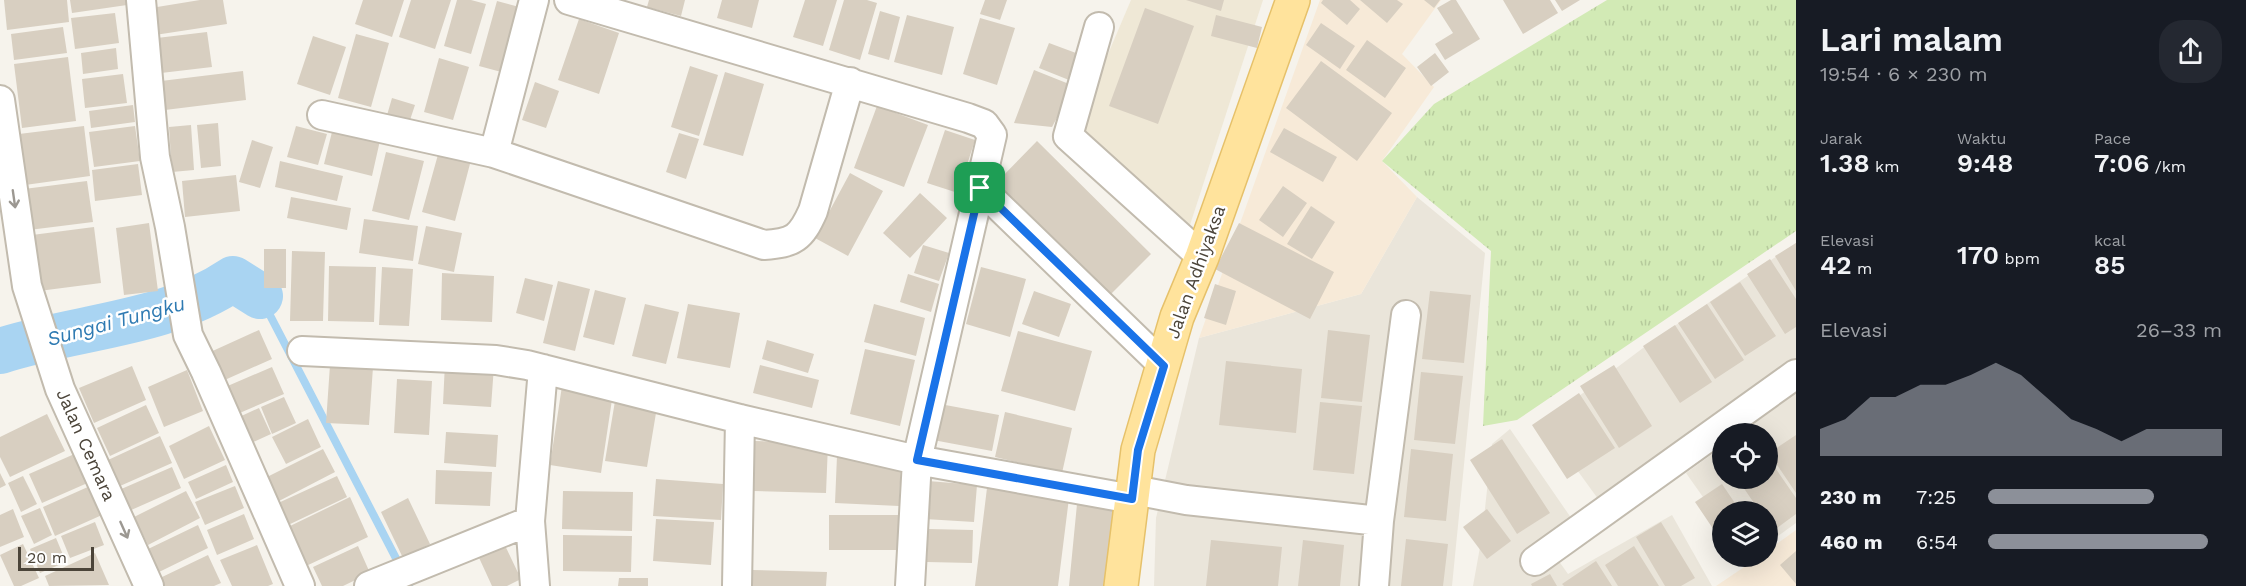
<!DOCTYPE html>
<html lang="id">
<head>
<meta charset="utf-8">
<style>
  body { margin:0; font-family:"Work Sans",sans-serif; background:#242831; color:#f1f3f6; height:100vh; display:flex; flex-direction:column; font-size:22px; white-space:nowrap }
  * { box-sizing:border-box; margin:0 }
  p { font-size:20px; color:#9ea1a6 }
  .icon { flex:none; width:33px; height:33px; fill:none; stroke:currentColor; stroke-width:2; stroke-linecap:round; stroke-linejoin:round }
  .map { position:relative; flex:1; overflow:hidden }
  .drawer { display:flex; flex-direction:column; background:#171b24; width:450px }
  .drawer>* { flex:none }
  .controls { position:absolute; left:1712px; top:423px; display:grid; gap:12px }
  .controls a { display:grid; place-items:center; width:66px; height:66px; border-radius:50%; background:#171b24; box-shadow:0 6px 24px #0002; font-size:30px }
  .scale { position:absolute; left:18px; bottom:15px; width:76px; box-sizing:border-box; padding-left:6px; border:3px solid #4b4439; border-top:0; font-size:16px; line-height:21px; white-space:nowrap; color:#4b4439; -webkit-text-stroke:4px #fff; paint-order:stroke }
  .pin { position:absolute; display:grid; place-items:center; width:51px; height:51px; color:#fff; margin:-26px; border-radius:12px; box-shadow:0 3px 9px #0006 }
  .round { display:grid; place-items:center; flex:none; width:63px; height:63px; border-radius:24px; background:#242831 }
  .head { display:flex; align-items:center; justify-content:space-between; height:102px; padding:0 24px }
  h1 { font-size:33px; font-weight:600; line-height:45px }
  .figures { display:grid; grid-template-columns:repeat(3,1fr); gap:9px; height:102px; padding:6px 24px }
  .figures div { display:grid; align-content:center }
  .figures b { font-size:26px; font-weight:600 }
  .figures small { font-size:16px; font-weight:400 }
  .figures p { font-size:16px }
  .chart { height:168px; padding:12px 24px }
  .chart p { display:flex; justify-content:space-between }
  .chart svg { width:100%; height:108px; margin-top:6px; fill:#8c9099; opacity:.7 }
  ul { padding:0 24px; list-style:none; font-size:20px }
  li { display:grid; grid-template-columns:96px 72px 1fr; align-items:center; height:45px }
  li i { height:15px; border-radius:8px; background:#8c9099 }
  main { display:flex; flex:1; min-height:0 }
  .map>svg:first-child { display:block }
  .residential { fill:#eae5da }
  .commercial { fill:#f7ead8 }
  .education { fill:#efe8d6 }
  .grass { fill:url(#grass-tufts) }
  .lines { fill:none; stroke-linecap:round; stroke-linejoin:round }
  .stream { stroke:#a9d4f2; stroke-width:8 }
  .river { stroke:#a9d4f2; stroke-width:46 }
  .building { fill:#d8cfc1 }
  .minor-casing { stroke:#c2bbae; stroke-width:32 }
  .major-casing { stroke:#e6c16a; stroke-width:36 }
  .minor { stroke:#fff; stroke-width:28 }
  .major { stroke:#ffe39c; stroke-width:33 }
  .oneway { stroke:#9c9892 }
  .route-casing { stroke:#fff; stroke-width:12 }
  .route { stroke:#1a73e8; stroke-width:8 }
  .labels { text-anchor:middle; stroke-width:5; stroke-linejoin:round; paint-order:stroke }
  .street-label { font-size:18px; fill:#4b4439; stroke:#fff }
  .water-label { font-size:20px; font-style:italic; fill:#2e7ab2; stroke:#fff }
</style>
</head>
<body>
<main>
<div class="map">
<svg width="1796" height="586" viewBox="0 0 1796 586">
  <defs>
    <pattern id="grass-tufts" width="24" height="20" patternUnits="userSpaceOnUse" patternTransform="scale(1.5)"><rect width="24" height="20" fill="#d2eab5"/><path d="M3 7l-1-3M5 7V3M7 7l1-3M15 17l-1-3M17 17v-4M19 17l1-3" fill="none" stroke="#b6ca9c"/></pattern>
  </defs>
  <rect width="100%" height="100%" fill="#f6f3ec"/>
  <path class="residential" d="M1417,197L1485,253L1452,586H1154L1156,518L1199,338L1361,294Z
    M1796,243V365L1601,503L1543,423L1651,342Z
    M1796,393V523L1767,544V512H1722V524L1686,473L1722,447V478H1767V434L1741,433Z
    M1510,429L1578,528L1551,550L1568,574L1672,515L1712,586H1473L1482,536L1492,444Z"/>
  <path class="commercial" d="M1320,0H1441L1402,54L1434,87L1382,161L1417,197L1361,294L1199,338Z
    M1796,530V586H1716L1759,557L1767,556V551Z"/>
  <path class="education" d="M1131,0H1263L1190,225L1077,127Z"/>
  <path class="grass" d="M1607,0H1796V231L1517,420L1483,426L1491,251L1382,161L1434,104Z"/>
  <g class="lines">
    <path class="stream" d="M260,296L400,566L409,586"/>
    <path class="river" d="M0,351C77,326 165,325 233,279L260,296"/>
  </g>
  <path class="building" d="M4,0H67L69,22L7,30Z
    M70,0H126L127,5L72,13Z
    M200,0H223L227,24L155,35L151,8Z
    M363,0H404L392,37L355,24Z
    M411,0H451L435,49L399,37Z
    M457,0H471L486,4L471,54L444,46Z
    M649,0H685L681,16L647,7Z
    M722,0H759L752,28L717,18Z
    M805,0H837L823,46L793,37Z
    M844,0H867L877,3L860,60L829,50Z
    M985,0H1007L1000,20L980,14Z
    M1186,0H1224L1221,11Z
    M1323,0H1350L1360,9L1347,25L1321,3Z
    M1360,0H1397L1403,4L1387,23Z
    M1424,0H1440L1434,8Z
    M1451,0H1456L1480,39L1445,60L1435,44L1453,33L1437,8Z
    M1503,0H1550L1558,13L1523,34Z
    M1555,0H1580L1562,11Z
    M497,1L523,8L505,73L479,66Z
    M1145,8L1194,26L1158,124L1109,106Z
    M880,11L900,17L889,60L868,54Z
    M115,13L119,43L75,49L71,18Z
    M907,15L954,27L942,75L894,62Z
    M1216,15L1262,27L1257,48L1211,36Z
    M980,18L1015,28L997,85L963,74Z
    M579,19L619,33L599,94L558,80Z
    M1321,23L1355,46L1340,69L1306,45Z
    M63,27L67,53L14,60L11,34Z
    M207,32L212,67L161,73L157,38Z
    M356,34L389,43L371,107L338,98Z
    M313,36L346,47L330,95L297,84Z
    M1367,40L1406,68L1385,98L1346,70Z
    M1049,43L1084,56L1074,82L1039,68Z
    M116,48L118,69L83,74L81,53Z
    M1435,53L1449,72L1431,86L1417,67Z
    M68,57L76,121L22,128L14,64Z
    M439,58L469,67L453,120L424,112Z
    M1321,61L1392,113L1357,161L1286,108Z
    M690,66L718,75L699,136L671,127Z
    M1034,70L1074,86L1052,127L1014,123Z
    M243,71L246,100L165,110L161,81Z
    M725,72L764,84L743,156L703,145Z
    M123,74L127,103L85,108L82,79Z
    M535,82L559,91L546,128L522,120Z
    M392,98L415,105L407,129L385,122Z
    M133,105L135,122L91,128L89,111Z
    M877,106L928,125L904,187L854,168Z
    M218,123L221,166L201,168L197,125Z
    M334,124L381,136L372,176L324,164Z
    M191,125L194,170L172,172L169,127Z
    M84,126L90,176L25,185L19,134Z
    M135,126L140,161L94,167L89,132Z
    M296,126L327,134L318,165L287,157Z
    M1284,128L1337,157L1323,182L1270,152Z
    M945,130L975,140L958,193L927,183Z
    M679,133L699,139L686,179L666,172Z
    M252,140L273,147L260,188L239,182Z
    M1037,141L1151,254L1108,297L995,184Z
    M439,151L471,160L455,221L422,212Z
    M386,152L424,161L409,220L372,211Z
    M280,161L343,176L337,201L275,187Z
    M138,164L142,195L95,201L92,170Z
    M850,173L883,191L848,256L815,238Z
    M236,175L240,211L185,217L182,181Z
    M87,181L93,222L29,230L24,189Z
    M1283,186L1307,203L1283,237L1259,220Z
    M920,193L947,218L910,258L883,233Z
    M291,197L351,208L347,230L287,218Z
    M1311,206L1335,222L1312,259L1287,244Z
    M364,219L418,226L413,261L359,253Z
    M149,223L158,291L124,295L116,228Z
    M1239,223L1334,272L1310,319L1215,269Z
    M426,226L462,233L454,272L418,264Z
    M94,227L101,283L39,291L32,235Z
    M1796,243V291L1775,256Z
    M923,245L949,253L939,281L914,273Z
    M264,249H286V288H264Z
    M292,251L325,252L323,321H290Z
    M1770,259L1796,299V327L1785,334L1747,274Z
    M329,266L376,267L374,322L328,321Z
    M382,267L413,269L409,326L379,325Z
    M981,267L1026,279L1010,337L966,324Z
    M442,273L494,276L492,322L441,320Z
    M908,274L939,284L931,312L900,302Z
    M525,278L553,285L544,321L516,313Z
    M558,281L590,289L575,351L543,343Z
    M1740,282L1776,336L1745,356L1710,302Z
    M1215,284L1236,291L1226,325L1204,318Z
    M595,290L626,298L614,345L583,337Z
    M1034,291L1071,304L1059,337L1022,324Z
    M1430,291L1471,295L1464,363L1422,359Z
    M645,304L679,312L666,364L632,356Z
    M688,304L740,313L730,368L677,358Z
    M874,304L925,318L916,356L864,342Z
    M1707,304L1744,360L1715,379L1678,323Z
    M1675,325L1712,382L1680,403L1643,346Z
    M259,330L272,359L218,383L206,354Z
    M1328,330L1370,335L1362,402L1321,398Z
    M1018,331L1092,351L1075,411L1001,391Z
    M767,340L814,354L808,373L762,359Z
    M865,349L915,360L900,426L850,414Z
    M1226,361L1302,369L1296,433L1219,425Z
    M445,363L494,366L491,407L443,404Z
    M330,365L373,367L369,425L326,423Z
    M760,365L819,380L812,408L753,393Z
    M1614,365L1652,426L1619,448L1580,386Z
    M132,366L146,400L94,423L79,388Z
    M272,367L284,394L235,415L223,388Z
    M187,370L203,411L164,427L148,387Z
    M1421,372L1463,376L1455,444L1414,440Z
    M397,379L432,381L429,435L394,433Z
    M562,386L613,393L601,473L550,465Z
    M1579,393L1615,448L1567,479L1532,425Z
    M616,395L658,401L647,467L605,461Z
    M284,397L296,423L272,434L261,407Z
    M1320,402L1362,406L1354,474L1313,470Z
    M940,404L999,415L992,451L933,440Z
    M146,405L159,433L110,456L97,428Z
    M259,408L271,434L249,444L237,418Z
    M1005,412L1072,428L1062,473L995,457Z
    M47,414L65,451L10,477L0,457V437Z
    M308,419L321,447L286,464L272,437Z
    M209,426L225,460L184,479L169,446Z
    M446,432L498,435L496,467L444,463Z
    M1796,435V493L1769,453Z
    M160,436L172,463L120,486L108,460Z
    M1502,439L1550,513L1517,534L1470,460Z
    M755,441L828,444L826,493L754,491Z
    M323,449L335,472L279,501L267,477Z
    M1411,449L1453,454L1446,521L1404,517Z
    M79,452L92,481L42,503L29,474Z
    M837,456L901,459L899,506L835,503Z
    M1767,456L1796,498V514L1773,531L1767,522V512H1760L1737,478H1767Z
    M226,465L233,482L196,499L188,482Z
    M172,467L181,488L129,511L119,490Z
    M436,470L492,472L490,506L435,504Z
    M0,473L6,485L0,488Z
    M23,476L37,504L21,512L8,483Z
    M337,476L347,497L286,526L276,504Z
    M656,479L723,484L721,520L653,516Z
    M928,481L977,485L974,522L925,519Z
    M1722,484L1741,512H1722V542L1695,502Z
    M90,486L102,515L55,536L43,507Z
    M235,486L244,508L205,525L195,502Z
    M987,488L1069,498L1058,586H975Z
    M186,491L200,518L148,545L134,517Z
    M563,491L633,492L632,531L562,529Z
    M350,497L368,537L306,566L288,527Z
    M408,498L430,544L403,558L381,512Z
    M1077,504L1114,508L1106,586H1069Z
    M40,508L52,535L34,544L21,516Z
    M13,509L24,537L0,547V515Z
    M1487,509L1511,541L1487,559L1463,527Z
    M244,514L254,539L217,555L207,530Z
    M829,515H900V550H829Z
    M656,519L714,522L711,565L653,561Z
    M95,522L104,545L70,558L61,536Z
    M1661,522L1695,578L1681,586H1665L1636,537Z
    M198,525L208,548L157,573L146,550Z
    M928,529L973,530L972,563L927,562Z
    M563,535L632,536L631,572L563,571Z
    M501,537L521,579L507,586H492L475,549Z
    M56,538L66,562L40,573L30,549Z
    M1406,539L1448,544L1443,586H1401Z
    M1211,540L1282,547L1278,586H1206Z
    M1303,540L1344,545L1340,586H1298Z
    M23,544L39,578L21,586H14L0,555Z
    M257,545L273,584L268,586H232L220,560Z
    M358,546L370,573L343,586H322L313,567Z
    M1634,546L1659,586H1618L1605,565Z
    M1796,551V584L1780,565Z
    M95,553L109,585L49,586L45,576Z
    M208,555L221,583L214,586H163L160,578Z
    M1596,561L1612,586H1564L1562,584Z
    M752,570L827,572L826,586H751Z
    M1550,574L1557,586H1532L1531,584Z
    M619,578H648V586H618Z"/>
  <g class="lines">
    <g class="minor-casing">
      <path id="minor" d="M141,0L155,157L170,227L188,335L206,372L300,586
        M569,0L968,118L984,124L992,135L917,460L910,586
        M1099,27L1068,136L1202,257
        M0,100L27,286L60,389L149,586
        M322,115L494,153L764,245C794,243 801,238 813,211L850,82
        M494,153L534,0
        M980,188L1164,366
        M302,351L496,360L527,365L740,419L917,460L1132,499
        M1134,490L1186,500L1379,521L1406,315
        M1535,561L1796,374
        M369,586L530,521
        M535,586L530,521L543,369
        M737,586L740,419
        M1374,586L1379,521"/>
    </g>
    <g class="major-casing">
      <path id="major" d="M1121,586L1138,450L1177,317L1202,257L1293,0"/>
    </g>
    <use href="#minor" class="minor"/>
    <use href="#major" class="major"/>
  </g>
  <defs><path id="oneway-shaft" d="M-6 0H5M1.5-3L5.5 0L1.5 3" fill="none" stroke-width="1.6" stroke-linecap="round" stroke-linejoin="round" transform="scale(1.5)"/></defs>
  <g class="oneway">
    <use href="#oneway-shaft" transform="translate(14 199) rotate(82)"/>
    <use href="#oneway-shaft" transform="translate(124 530) rotate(66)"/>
  </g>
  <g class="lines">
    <g class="route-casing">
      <path id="route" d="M980,188L1164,366L1138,450L1132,499L917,460Z"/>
    </g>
    <use href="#route" class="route"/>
  </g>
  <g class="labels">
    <g class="street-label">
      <text transform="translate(1196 272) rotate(-70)" y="6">Jalan Adhiyaksa</text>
      <text transform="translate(86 445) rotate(66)" y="6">Jalan Cemara</text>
    </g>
    <g class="water-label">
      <text transform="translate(116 321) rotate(-15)" y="7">Sungai Tungku</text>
    </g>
  </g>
</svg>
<div class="controls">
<a><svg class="icon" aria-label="locate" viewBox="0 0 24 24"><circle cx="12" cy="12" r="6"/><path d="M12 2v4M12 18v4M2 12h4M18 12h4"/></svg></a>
<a><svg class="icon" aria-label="layers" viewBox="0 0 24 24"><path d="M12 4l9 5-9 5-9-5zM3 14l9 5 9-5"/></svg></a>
</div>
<div class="scale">20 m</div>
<div class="pin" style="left:980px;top:188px;background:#1e9e55"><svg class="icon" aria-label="arrive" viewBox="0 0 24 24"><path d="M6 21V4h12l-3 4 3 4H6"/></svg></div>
</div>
<section class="drawer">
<div class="head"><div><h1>Lari malam</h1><p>19:54 · 6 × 230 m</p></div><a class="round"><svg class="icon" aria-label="share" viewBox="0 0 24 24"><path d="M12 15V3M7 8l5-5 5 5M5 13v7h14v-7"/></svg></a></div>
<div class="figures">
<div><p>Jarak</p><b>1.38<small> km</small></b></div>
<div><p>Waktu</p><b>9:48</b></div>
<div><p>Pace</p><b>7:06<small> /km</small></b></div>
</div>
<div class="figures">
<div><p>Elevasi</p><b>42<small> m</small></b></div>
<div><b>170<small> bpm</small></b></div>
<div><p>kcal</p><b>85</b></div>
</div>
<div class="chart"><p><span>Elevasi</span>26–33 m</p>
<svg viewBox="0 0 160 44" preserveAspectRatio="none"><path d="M0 44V33L10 29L20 20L30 20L40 15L50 15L60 11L70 6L80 11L90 20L100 29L110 33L120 38L130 33L140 33L150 33L160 33V44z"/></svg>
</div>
<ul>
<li><b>230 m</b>7:25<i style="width:71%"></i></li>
<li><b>460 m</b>6:54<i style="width:94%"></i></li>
</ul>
</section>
</main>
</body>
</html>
